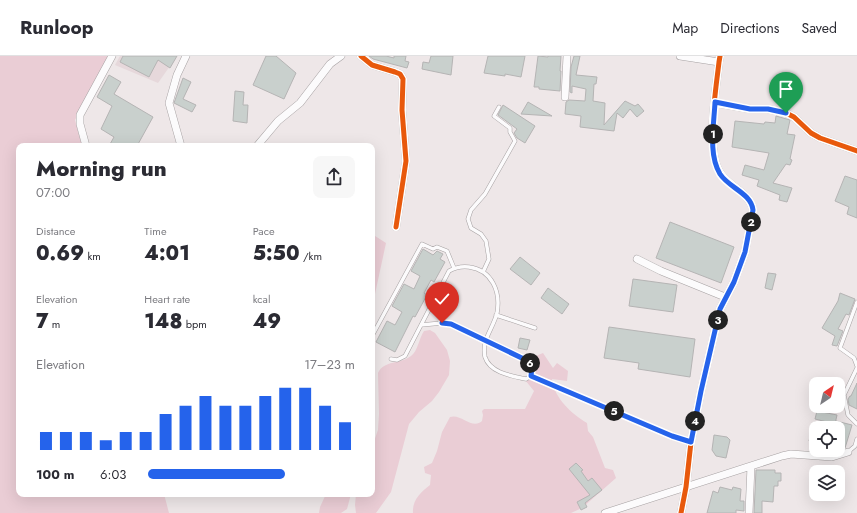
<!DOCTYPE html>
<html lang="en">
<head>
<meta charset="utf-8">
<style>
  body { margin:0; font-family:Jost,sans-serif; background:#f7f7f7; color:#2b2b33; height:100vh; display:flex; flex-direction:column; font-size:15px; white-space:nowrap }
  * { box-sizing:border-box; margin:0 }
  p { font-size:13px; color:#7c7c81 }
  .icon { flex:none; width:22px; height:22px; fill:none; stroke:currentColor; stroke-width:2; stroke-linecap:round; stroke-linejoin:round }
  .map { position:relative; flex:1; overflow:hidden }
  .details { position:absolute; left:16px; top:87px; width:359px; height:354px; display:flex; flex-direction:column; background:#fff; border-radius:8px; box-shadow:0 4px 16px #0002 }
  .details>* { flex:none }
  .needle { width:26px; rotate:35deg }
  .controls { position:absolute; left:809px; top:321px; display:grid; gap:8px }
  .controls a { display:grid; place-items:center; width:36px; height:36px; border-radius:8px; background:#fff; box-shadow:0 4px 16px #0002; font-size:20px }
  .pin { position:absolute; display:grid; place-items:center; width:34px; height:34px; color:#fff; margin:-41px -17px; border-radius:50% 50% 50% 0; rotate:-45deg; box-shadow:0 0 4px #0007 }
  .pin .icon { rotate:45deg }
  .km { position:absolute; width:20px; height:20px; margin:-10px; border-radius:50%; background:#222; color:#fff; font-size:11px; line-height:20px; text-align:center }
  .round { display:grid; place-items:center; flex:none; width:42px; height:42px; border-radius:8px; background:#f7f7f7 }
  .headline { display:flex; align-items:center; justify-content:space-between; height:68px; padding:0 20px }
  h1 { font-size:22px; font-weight:800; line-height:30px }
  .metrics { display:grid; grid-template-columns:repeat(3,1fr); gap:6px; height:68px; padding:4px 20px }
  .metrics div { display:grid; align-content:center }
  .metrics b { font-size:20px; font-weight:800 }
  .metrics small { font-size:11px; font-weight:400 }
  .metrics p { font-size:11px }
  .chart { height:112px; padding:8px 20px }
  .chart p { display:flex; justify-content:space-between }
  .chart svg { width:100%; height:72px; margin-top:4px; stroke:#2563eb; stroke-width:6 }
  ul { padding:0 20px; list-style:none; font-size:13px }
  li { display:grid; grid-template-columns:64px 48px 1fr; align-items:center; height:30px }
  li i { height:10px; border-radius:5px; background:#2563eb }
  header { display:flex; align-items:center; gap:24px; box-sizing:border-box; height:56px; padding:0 20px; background:#fff; border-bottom:1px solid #e1e1e2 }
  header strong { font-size:19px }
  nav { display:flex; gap:22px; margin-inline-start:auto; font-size:14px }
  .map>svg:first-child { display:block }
  .built { fill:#e6d8db }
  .green { fill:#eacdd5 }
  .building { fill:#c9d0cd; stroke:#b5b4b4 }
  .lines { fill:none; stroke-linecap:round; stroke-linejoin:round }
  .service-casing { stroke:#a6a1a2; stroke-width:4.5 }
  .minor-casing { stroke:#a6a1a2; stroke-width:8 }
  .service { stroke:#fcfbfc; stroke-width:3.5 }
  .minor { stroke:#fcfbfc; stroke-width:7 }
  .cycleway-casing { stroke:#fff; stroke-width:8 }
  .cycleway { stroke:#e8590c; stroke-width:5 }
  .route-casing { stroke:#fff; stroke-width:8 }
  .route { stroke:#2563eb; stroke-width:5 }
</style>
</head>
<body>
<header>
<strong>Runloop</strong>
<nav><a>Map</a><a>Directions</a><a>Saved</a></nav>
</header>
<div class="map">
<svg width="857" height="457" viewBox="0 0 857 457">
  <rect width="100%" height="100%" fill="#eee7e8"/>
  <path class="built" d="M120,0H177L158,27L115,9Z"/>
  <path class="green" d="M0,0H109L75,64L82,90H19V438H164L169,457H0Z
    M372,178L386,187L372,252Z
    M430,274L435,277L447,294L450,305L449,319L439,336L432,345L419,356L409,368L391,436L376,457H356L355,449L356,438H372V391L378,374L379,358L378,317C384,304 401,308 411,300C418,295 419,282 424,275Z
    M543,297L553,312L557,307L568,315L567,325L552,323C554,342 572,358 587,367L588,375L593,381L605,412L613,414L616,422L582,452L571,457H413C412,444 421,436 430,429L431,419L425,417L424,411L432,407L437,395L442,376L450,361C461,357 472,374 482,365L483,359L482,355L484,353H525L534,335L525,324L532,312L526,304Z
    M326,438H351L347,453L341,457H319L320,451Z"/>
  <path class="building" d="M123,0H177L170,12L158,4L149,21L120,6Z
    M266,0H276L296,17L284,43L253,29Z
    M369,0H386L394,2V0H406L405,5L409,6L407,12L373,3Z
    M431,0H453L451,19L422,13L423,6L429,7Z
    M488,0H525L521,21L505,18V20L484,17Z
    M538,0L548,1V0H561L560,15H561L560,35L539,33V31H534Z
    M574,0H580L576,19L597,21L596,28H594L593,45L605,47L604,69L625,45L635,50L638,48L644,55L637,61L630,53L623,62L617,57L614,75L580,71L581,60L565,58L566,46L569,44L585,45L586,33L572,30V37L570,36L571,11Z
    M109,19L121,26L114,38L153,61L137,90H109L114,81L101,73L112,50L97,41Z
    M183,22L191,26L183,43L196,49L192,56L174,47Z
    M235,35L244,36L243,49H248L247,67L233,65Z
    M528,46L552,60L521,58Z
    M503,49L535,70L525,87L517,82L514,77L517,73L498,59Z
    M776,60L790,64L787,78L795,79L790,103L792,104L790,109L786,108L773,127L792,132L787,146L779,144L780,139L757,130L759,124L742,119L745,109L764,114L769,97L732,91L735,65L764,68L765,66L775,67Z
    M845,120L857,124V162L847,158L849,151L835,145Z
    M670,166L734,191L721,227L656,202Z
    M423,193L433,199L437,195L443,198L440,203L445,206L434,226L431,224L424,237L427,239L415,261L413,260L395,296L376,286L387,265L395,269L402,256L392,250L404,228L414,233L420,220L411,215Z
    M520,201L540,217L531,229L510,213Z
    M768,217L776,218L772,234L765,232Z
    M633,223L677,229L673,256L629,250Z
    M548,232L569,248L562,258L541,242Z
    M840,237L855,243L849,259L846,258L838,273L843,275L837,290L832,289L835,280L822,272L838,245Z
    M609,271L695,283L690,321L638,313L639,307L604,302Z
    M520,282L530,284L527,294L518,292Z
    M857,327V353L849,349L848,343L850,340H851Z
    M817,355L837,359L835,368L815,363Z
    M836,365L852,369L845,392L838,394V372H834Z
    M814,366H816V386L809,385Z
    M714,379L727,381L730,384L726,402L716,400L712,394Z
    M576,407L583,414L581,415L588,425L592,422L602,434L585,447L587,451L581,454L577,446L590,439L569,413Z
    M756,414H775V417H781V425H778V430H774L773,446L762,445V457H754Z
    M720,431L732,434L733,431L741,433L740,445H744V455L736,454V457H707L713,435L718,437Z"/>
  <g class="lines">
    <g class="service-casing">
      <path id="service" d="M483,216L489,203L486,185L481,178L471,172L468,163L471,154L485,138L515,85L510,76V72L494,60L499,51
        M857,246L840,292L854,302L857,310
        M496,259L535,272
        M372,280L422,188L433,193L437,191L447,195L454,212
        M391,303L397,304L405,300L449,215C456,211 461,210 469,211C492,214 501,236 497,257C493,273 481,284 485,301C490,317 512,320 526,323L531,320L532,311L528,305L451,268L442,267L421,269
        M857,312L844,339L848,359L857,368
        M531,320L672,380L691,386
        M848,396L855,390L857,383"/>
    </g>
    <g class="minor-casing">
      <path id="minor" d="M361,0L372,9L395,16L400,18L403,23L402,54L406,105L396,171
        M680,0L719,6
        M565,41L567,0
        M715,47L750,53H768L786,57L794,61L811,77L820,82L857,95
        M86,90L80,68V59L112,0
        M181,90L169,47L177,19L186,0
        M257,90L278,65L300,47L330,8L341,0
        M637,203L661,215L725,241
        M605,457L782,400L791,398L832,401L848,396
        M681,457L686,431L691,386L701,335L720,253L734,226L745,196L753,154C751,138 730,131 721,118C705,97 716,33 719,6L720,0
        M749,457L751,410"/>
    </g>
    <use href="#service" class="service"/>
    <use href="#minor" class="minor"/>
    <g class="cycleway-casing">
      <path id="cycleway" d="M361,0L372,9L395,16L400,18L403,23L402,54L406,105L396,171
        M715,47L750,53H768L786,57L794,61L811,77L820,82L857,95
        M681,457L686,431L691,386L701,335L720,253L734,226L745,196L753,154C751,138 730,131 721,118C705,97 716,33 719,6L720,0"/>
    </g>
    <use href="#cycleway" class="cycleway"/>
  </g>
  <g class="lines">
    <g class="route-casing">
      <path id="route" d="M442,267L451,268L528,305L532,311L531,320L672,380L691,386L701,335L720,253L734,226L745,196L753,154C751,137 729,132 720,118C708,98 714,69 715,46L750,53H768L786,57"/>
    </g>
    <use href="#route" class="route"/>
  </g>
</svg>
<div class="controls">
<a><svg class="needle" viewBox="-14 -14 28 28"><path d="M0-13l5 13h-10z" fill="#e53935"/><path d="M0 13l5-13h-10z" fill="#7c7c81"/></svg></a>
<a><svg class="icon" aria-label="locate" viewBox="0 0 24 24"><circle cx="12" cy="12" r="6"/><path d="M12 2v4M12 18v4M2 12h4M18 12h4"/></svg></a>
<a><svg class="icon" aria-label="layers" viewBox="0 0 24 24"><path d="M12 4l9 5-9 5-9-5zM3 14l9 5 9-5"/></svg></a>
</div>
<div class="pin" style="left:786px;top:57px;background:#1e9e55"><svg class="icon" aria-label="arrive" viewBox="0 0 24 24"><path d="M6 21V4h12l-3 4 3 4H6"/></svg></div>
<div class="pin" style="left:442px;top:267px;background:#d93025"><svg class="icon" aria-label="check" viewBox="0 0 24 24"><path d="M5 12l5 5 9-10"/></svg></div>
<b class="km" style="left:713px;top:78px">1</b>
<b class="km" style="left:751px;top:166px">2</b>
<b class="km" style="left:718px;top:264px">3</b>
<b class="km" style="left:695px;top:365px">4</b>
<b class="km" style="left:614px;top:355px">5</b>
<b class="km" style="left:530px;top:307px">6</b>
<section class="details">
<div class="headline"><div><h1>Morning run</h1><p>07:00</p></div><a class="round"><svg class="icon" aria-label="share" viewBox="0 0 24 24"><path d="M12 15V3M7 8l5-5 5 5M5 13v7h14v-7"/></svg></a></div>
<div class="metrics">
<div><p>Distance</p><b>0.69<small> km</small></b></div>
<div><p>Time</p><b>4:01</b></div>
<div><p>Pace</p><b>5:50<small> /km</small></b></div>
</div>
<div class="metrics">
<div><p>Elevation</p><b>7<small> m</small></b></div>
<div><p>Heart rate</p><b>148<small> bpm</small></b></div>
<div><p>kcal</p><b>49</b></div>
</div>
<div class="chart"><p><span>Elevation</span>17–23 m</p>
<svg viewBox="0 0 160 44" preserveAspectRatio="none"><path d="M5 44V33M15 44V33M25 44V33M35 44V38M45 44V33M55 44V33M65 44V22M75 44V17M85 44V11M95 44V17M105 44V17M115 44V11M125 44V6M135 44V6M145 44V17M155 44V27"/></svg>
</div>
<ul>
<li><b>100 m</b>6:03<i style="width:66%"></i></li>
</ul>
</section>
</div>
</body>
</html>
